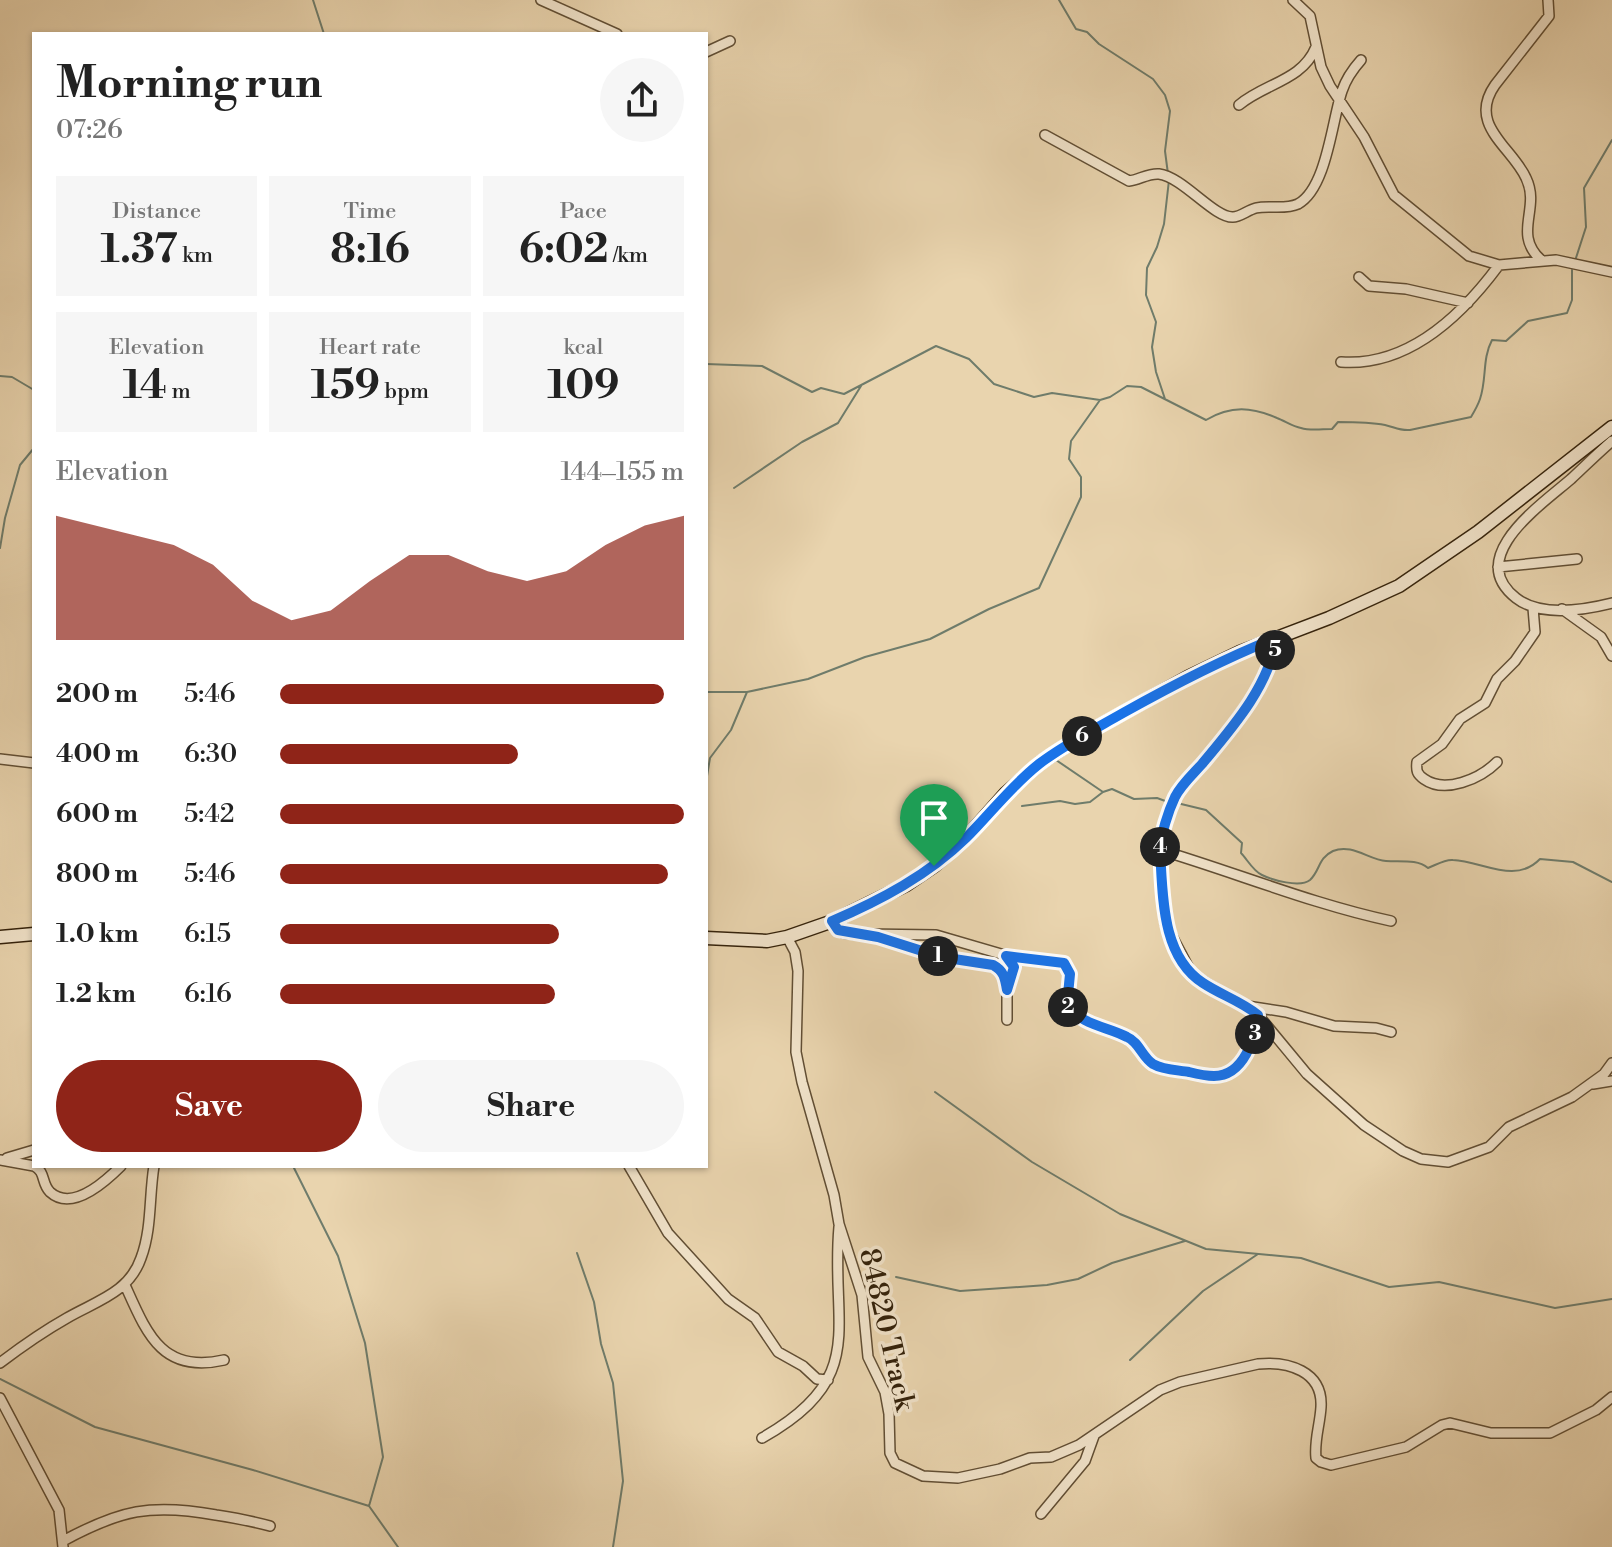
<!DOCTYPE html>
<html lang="en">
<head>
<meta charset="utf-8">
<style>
  body { margin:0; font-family:"Libre Bodoni",serif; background:#f6f6f6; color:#222; height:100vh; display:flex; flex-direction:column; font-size:30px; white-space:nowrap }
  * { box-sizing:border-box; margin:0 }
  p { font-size:26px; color:#767676 }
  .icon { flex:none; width:44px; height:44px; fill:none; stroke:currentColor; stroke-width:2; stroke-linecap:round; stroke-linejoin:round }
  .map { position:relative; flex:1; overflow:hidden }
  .side { position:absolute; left:32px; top:32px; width:676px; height:1136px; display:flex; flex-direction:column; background:#fff; border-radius:0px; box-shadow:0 2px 6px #0004 }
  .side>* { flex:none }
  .pin { position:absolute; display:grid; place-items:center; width:68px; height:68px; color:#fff; margin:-82px -34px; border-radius:50% 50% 50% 0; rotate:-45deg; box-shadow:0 0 8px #0007 }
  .pin .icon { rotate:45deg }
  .km { position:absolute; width:40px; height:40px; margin:-20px; border-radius:50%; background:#222; color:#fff; font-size:22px; line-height:40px; text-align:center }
  .round { display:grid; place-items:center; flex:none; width:84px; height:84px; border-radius:42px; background:#f6f6f6 }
  .summary { display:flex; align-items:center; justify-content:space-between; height:136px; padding:0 24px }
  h1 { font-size:44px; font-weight:700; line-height:60px }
  .stats { display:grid; grid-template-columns:repeat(3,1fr); gap:12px; height:136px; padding:8px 24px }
  .stats div { display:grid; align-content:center; border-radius:0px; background:#f6f6f6; text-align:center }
  .stats b { font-size:40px; font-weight:700 }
  .stats small { font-size:22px; font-weight:400 }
  .stats p { font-size:22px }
  .chart { height:224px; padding:16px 24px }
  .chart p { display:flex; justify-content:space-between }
  .chart svg { width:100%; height:144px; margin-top:8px; fill:#8f2418; opacity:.7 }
  .primary-button { display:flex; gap:16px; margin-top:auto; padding:16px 24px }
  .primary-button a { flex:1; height:92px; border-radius:48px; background:#8f2418; color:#fff; font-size:32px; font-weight:700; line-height:92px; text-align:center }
  .primary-button a+a { background:#f6f6f6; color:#222 }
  ul { padding:0 24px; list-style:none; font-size:26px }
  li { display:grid; grid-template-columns:128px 96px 1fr; align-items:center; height:60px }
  li i { height:20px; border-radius:10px; background:#8f2418 }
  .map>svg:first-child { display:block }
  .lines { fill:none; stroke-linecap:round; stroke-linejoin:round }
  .stream { stroke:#6f7c6b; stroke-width:2 }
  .street-casing { stroke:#614e34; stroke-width:12 }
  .secondary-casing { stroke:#34220b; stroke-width:15 }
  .street { stroke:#f1e3ca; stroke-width:9 }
  .secondary { stroke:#f1e3ca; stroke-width:12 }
  .route-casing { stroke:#fff; stroke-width:16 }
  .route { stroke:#1a73e8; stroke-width:10 }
  .labels { text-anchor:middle; stroke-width:7; stroke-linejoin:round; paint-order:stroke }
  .street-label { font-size:28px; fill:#34220b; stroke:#f1e3ca }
</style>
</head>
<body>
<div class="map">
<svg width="1612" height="1547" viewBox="0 0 1612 1547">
  <rect width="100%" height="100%" fill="#e9d4ae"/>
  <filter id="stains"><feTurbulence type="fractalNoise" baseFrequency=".0025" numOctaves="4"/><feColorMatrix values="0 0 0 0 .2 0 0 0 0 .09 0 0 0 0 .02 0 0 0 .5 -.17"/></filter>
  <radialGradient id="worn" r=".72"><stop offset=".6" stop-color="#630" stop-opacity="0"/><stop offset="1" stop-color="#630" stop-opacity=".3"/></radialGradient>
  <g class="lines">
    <path class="stream" d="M313,0L324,34
      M1059,0L1076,29L1087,32L1099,44L1153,79L1165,95L1170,111L1165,151L1168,174
      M1575,261L1586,227L1584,188L1612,140
      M706,364L762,366L812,392L821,388L844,394L936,346L969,359L994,384L1034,397L1052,393L1100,400L1110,397L1127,386L1141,387L1206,420C1231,405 1252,407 1277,418C1285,421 1293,427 1301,428C1310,431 1322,429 1332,429L1338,422C1353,422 1370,422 1385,425C1394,427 1400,431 1410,430L1471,417C1474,412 1478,405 1480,399C1487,378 1482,359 1492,340L1506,341L1528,321L1567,313L1572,300V270
      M0,376L12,377L34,390
      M1165,399L1156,372L1152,347L1156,322L1146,295L1147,268L1157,247L1164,224L1169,180
      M734,488L802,442L838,423L861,386
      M0,548L5,518L20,465L34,448
      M706,692H747L808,679L865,657L930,639L989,609L1039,588L1081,497V477L1069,459L1071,441L1100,400
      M1056,760L1103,792L1112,789L1134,799L1157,798L1168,802
      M706,782L710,758L731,730L747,692
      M1177,803L1206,810L1242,843L1241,853C1247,859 1253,871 1262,875C1272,880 1300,888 1310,880C1320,871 1318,858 1333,851C1352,843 1369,860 1386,861C1401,862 1417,859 1428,868C1436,865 1445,859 1453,860C1482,861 1515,885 1540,859L1573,862L1612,882
      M1022,806L1060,801L1075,804L1090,802L1103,792
      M935,1092L1032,1162L1120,1214L1206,1249L1301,1258L1389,1287L1439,1282L1555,1308L1612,1299
      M293,1166L338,1256L365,1343L383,1457L369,1506
      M577,1253L594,1302L601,1344L613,1383L623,1481L613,1547
      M896,1277L960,1291L1047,1285L1078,1279L1112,1263L1185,1241
      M1130,1360L1203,1291L1258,1254
      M0,1379L95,1427L253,1470L369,1506L398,1547"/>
    <g class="street-casing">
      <path id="street" d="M541,0L617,34
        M1293,0L1310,16L1321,67L1330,86L1364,137L1394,195L1469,256L1499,265L1556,260L1612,272
        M706,52L730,41
        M1239,105C1265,83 1302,81 1316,47
        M1045,135L1129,181C1139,180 1148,173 1159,174C1183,177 1214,218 1233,217C1240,217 1248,210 1256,208C1269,205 1285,210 1298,204C1327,188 1332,120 1342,91C1346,79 1353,69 1361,60
        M1541,260C1512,233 1541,209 1526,178C1512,147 1467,125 1495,85L1549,16L1548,0
        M1359,277L1369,286L1406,289L1468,303
        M1341,362C1409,367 1462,315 1499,265
        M1612,441C1598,453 1585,466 1571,479C1541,505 1464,557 1516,598C1540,617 1584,610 1612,603
        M1498,567L1577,559
        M1562,609L1601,637L1612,656
        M1276,638L1272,660L1256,692L1216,747L1176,794L1161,839L1165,923L1192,974L1258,1015L1307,1074L1364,1125L1403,1151L1421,1159L1448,1162L1489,1147L1509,1127L1572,1097L1604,1074L1612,1063
        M0,759L34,763
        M1497,762C1480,779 1445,794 1424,779C1417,774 1416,771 1417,762L1442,744L1460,719L1485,703L1497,679L1515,661L1535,632L1533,608
        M1160,850C1237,873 1312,904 1391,921
        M832,921L843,933L878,937L941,957L993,965L1001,969L1007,990V1020
        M864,934L936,935L1018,959L1064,963L1070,974L1067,1005C1083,1026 1106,1026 1127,1037C1139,1042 1142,1057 1153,1064C1163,1070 1178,1070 1189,1072C1197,1074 1206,1076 1214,1076C1244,1076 1255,1038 1258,1015
        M787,937L795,952L798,971L796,1052L802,1082L834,1195L839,1224L862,1295L868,1357L885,1392L889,1414L890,1453L895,1463L923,1476L958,1478L1000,1469L1030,1458L1051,1457L1079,1445L1160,1390L1180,1382L1258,1364C1288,1361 1323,1371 1321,1407C1320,1425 1314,1440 1316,1458L1321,1462L1331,1465L1406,1447L1442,1425L1450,1423L1491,1433H1550L1596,1410L1612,1397
        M1006,956L1014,967L1007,990
        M1247,1006L1286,1012L1334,1026L1376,1028L1391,1032
        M1593,1084L1612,1081
        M7,1158L34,1150
        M0,1160L34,1166
        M34,1166C46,1172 41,1183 50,1192C72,1212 106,1181 121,1166
        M629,1166L668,1233L728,1299L755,1318L778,1352L803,1366L817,1379L828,1380
        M125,1285C147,1334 162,1374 224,1360
        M0,1363C21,1347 44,1331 67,1318C96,1301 129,1293 141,1258C152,1229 149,1196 154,1166
        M0,1398L59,1510L63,1547
        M762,1438C870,1377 830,1327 839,1227
        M1041,1514L1085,1461L1094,1436
        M63,1541C120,1510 151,1503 216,1515C235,1518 252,1521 270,1526"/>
    </g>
    <g class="secondary-casing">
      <path id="secondary" d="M0,937L34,934
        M706,938L767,941L787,937L833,921L906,885L934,866L967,837L1006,793L1040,763L1076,739L1188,677L1240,652L1329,618L1399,586L1478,532L1612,427"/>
    </g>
    <use href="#street" class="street"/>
    <use href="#secondary" class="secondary"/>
  </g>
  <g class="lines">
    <g class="route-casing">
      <path id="route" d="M1276,638C1270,685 1232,728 1202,764C1193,774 1181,785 1175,797C1168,812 1161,834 1160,850C1163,895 1161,956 1203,983C1221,995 1241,1001 1258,1015C1255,1038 1244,1076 1214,1076C1206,1076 1197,1074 1189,1072C1178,1070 1163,1070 1153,1064C1142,1057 1139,1042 1127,1037C1106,1026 1083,1026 1067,1005L1070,974L1064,963L1006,956L1014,967L1007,990C1005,978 1004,971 993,965L941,957L878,937L838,930L832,921C881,900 928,875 966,838C991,813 1011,786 1039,764C1065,744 1095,729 1123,713C1173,685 1223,659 1276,638Z"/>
    </g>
    <use href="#route" class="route"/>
  </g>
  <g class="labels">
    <g class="street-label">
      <text transform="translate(888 1329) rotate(77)" y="10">84820 Track</text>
    </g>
  </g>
  <rect width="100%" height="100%" filter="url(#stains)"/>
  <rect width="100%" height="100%" fill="url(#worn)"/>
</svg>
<div class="pin" style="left:934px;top:866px;background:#1e9e55"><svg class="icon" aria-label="arrive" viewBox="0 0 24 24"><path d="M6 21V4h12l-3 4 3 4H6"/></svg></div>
<b class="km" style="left:938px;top:956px">1</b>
<b class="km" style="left:1068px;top:1007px">2</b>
<b class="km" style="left:1255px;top:1034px">3</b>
<b class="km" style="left:1160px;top:847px">4</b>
<b class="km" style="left:1275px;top:650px">5</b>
<b class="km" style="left:1082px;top:736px">6</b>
<section class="side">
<div class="summary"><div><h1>Morning run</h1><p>07:26</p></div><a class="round"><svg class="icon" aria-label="share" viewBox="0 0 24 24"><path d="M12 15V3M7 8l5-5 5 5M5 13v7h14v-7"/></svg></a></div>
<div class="stats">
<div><p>Distance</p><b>1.37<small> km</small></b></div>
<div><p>Time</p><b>8:16</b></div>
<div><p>Pace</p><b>6:02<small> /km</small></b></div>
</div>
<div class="stats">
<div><p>Elevation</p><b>14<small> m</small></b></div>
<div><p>Heart rate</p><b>159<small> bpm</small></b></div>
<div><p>kcal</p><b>109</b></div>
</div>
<div class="chart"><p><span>Elevation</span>144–155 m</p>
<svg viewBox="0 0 160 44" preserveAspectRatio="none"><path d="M0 44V6L10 9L20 12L30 15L40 21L50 32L60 38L70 35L80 26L90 18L100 18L110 23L120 26L130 23L140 15L150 9L160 6V44z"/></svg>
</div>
<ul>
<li><b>200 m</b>5:46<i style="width:95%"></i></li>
<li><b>400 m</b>6:30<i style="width:59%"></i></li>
<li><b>600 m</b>5:42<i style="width:100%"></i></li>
<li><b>800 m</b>5:46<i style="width:96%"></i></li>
<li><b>1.0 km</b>6:15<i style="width:69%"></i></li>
<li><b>1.2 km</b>6:16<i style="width:68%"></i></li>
</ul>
<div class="primary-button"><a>Save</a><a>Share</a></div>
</section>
</div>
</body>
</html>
